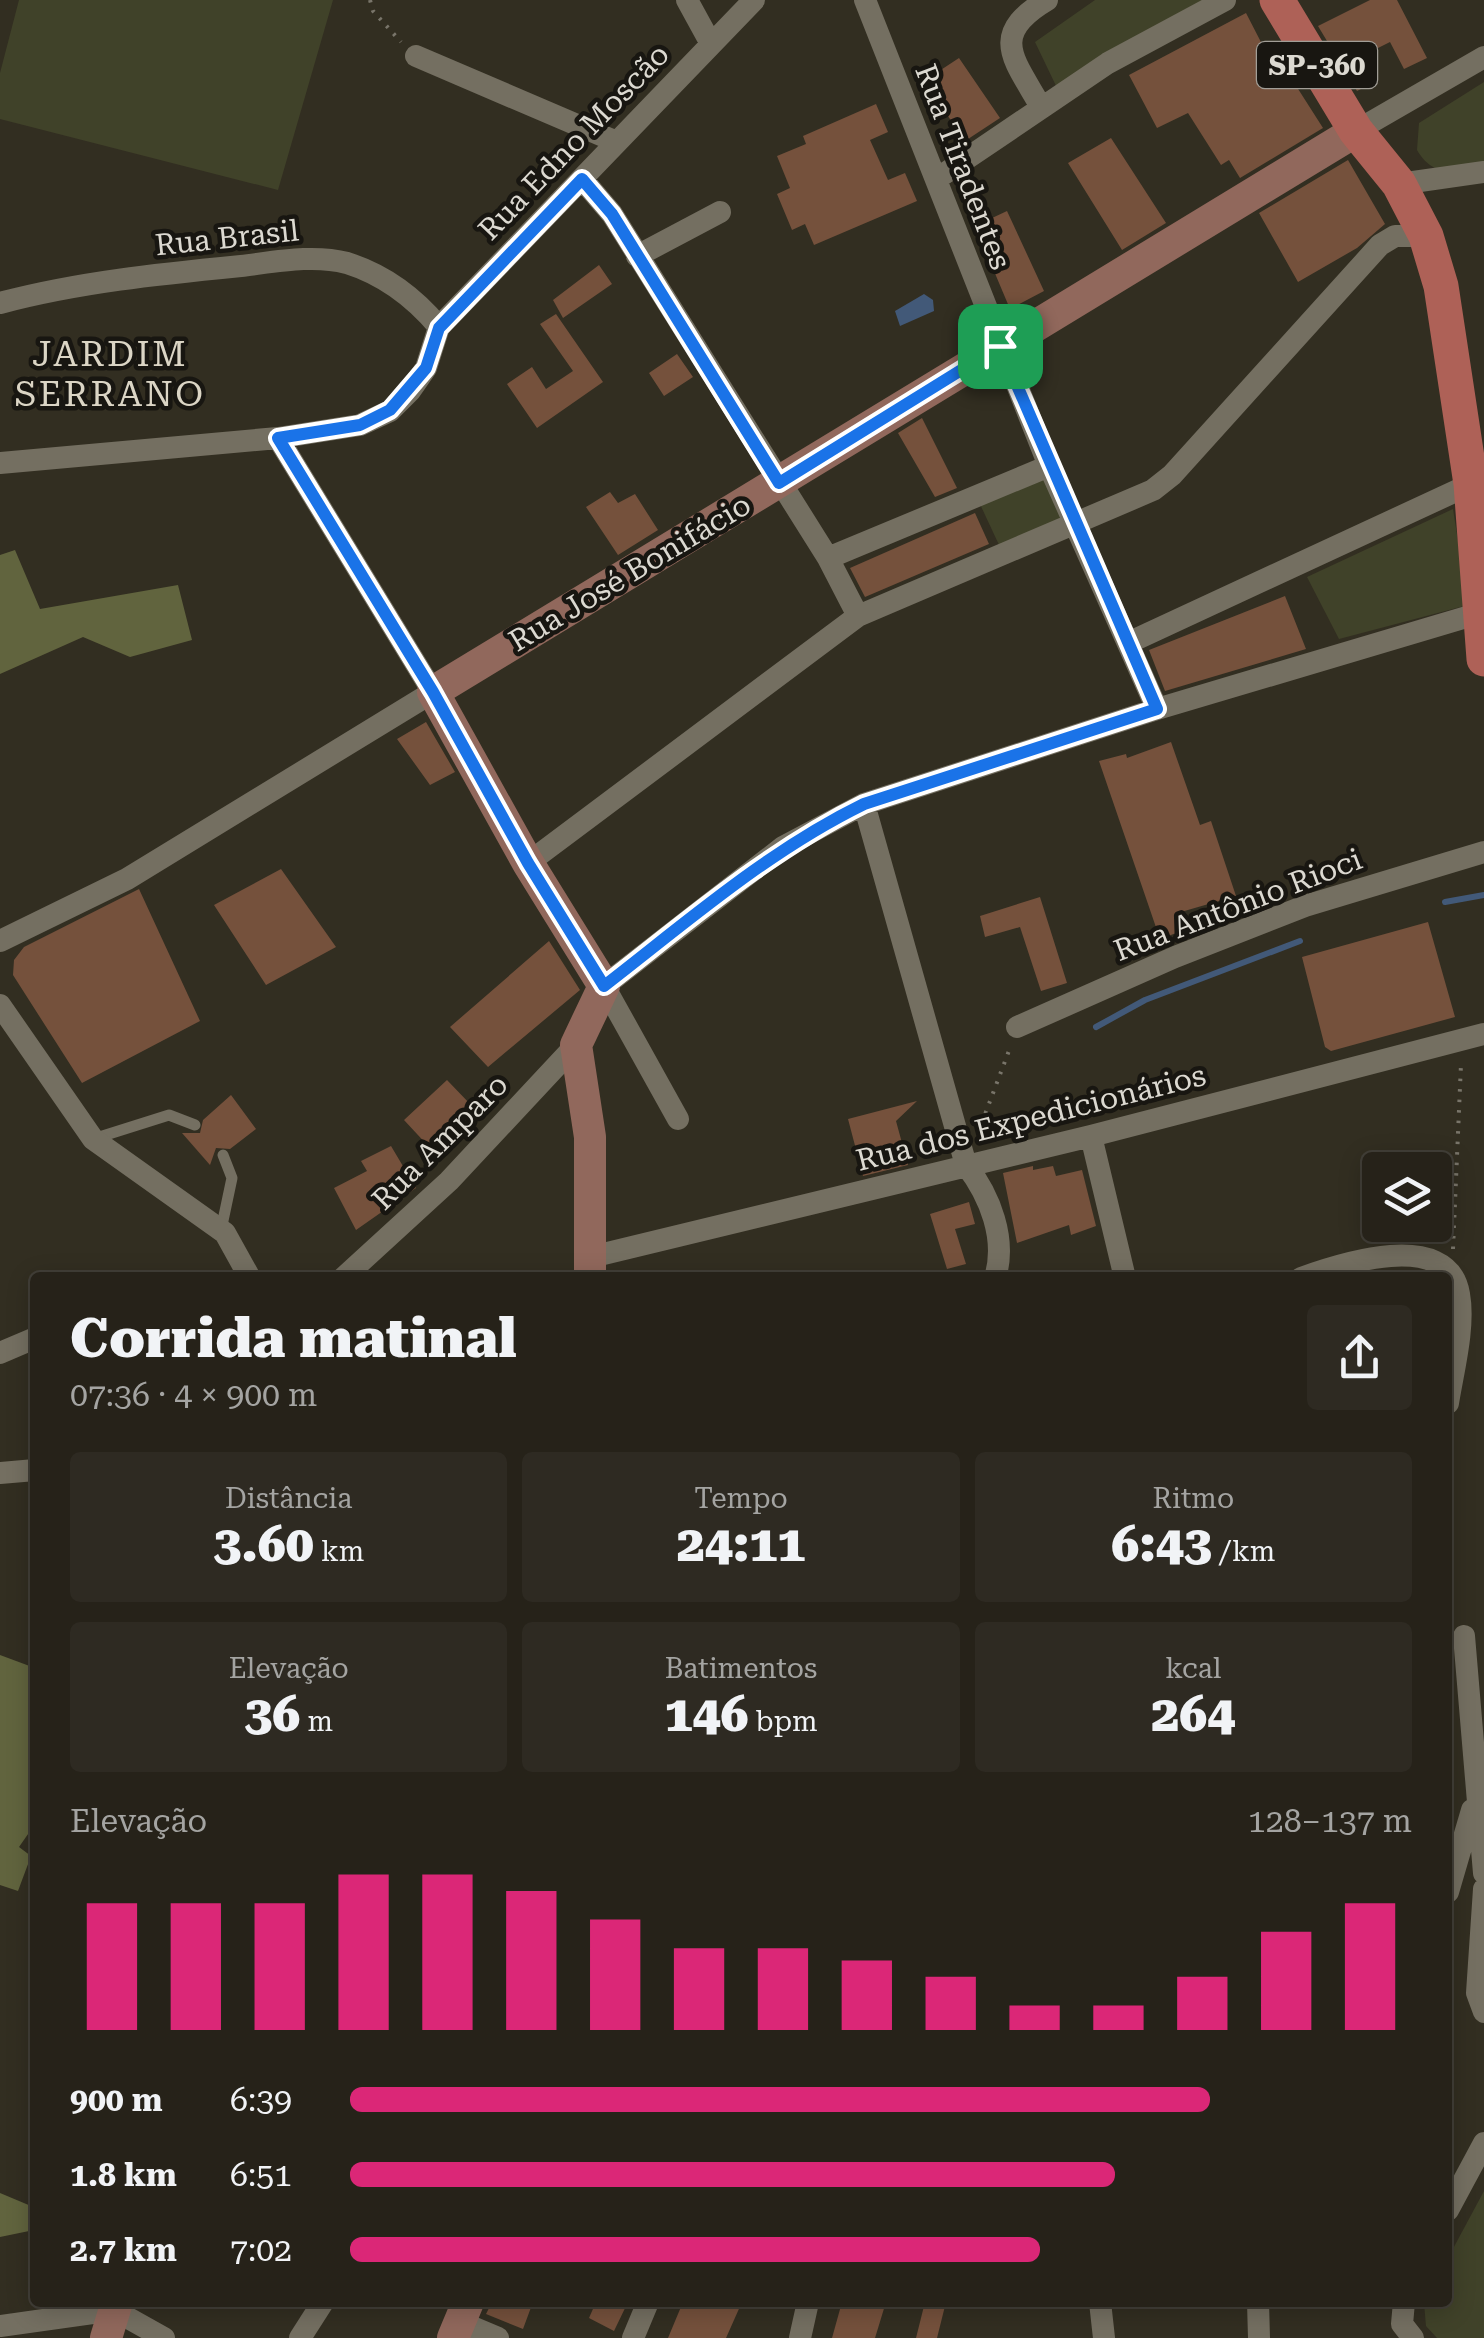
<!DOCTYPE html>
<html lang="pt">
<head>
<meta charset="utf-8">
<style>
  body { margin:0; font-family:"Roboto Serif",serif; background:#2e2a22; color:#f1f3f6; height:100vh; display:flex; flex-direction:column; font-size:38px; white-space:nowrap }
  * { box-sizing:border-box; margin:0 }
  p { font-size:32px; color:#a4a4a2 }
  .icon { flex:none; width:55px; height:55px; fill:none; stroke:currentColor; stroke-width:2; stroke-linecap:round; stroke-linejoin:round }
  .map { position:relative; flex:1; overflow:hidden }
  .details { position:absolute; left:30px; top:1272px; width:1422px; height:1035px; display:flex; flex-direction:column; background:#262219; border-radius:10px; box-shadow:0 5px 25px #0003,0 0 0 2px #423f38 }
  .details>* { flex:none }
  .fabs { position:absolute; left:1362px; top:1152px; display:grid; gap:20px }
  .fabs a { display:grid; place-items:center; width:90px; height:90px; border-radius:10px; background:#262219; box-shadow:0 5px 25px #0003,0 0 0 2px #423f38; font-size:50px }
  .pin { position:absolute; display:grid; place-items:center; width:85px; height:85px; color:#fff; margin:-42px; border-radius:20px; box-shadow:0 5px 15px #0006 }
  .round { display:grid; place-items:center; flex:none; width:105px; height:105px; border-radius:10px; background:#2e2a22 }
  .headline { display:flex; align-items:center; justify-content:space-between; height:170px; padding:0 40px }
  h1 { font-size:55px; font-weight:800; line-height:75px }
  .metrics { display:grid; grid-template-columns:repeat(3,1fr); gap:15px; height:170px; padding:10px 40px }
  .metrics div { display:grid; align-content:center; border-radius:10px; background:#2e2a22; text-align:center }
  .metrics b { font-size:50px; font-weight:800 }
  .metrics small { font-size:28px; font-weight:400 }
  .metrics p { font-size:28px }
  .chart { height:280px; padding:20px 40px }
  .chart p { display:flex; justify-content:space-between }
  .chart svg { width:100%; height:180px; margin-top:10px; stroke:#db2777; stroke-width:6 }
  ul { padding:0 40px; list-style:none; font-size:32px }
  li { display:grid; grid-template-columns:160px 120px 1fr; align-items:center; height:75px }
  li i { height:25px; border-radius:12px; background:#db2777 }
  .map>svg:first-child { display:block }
  .green { fill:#404229 }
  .forest { fill:#61643e }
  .water { fill:#425978 }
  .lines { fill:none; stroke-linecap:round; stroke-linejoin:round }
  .stream { stroke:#425978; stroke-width:6 }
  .building { fill:#75513c }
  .path { stroke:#79756a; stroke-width:4; stroke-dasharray:2.5 8; stroke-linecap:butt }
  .lane { stroke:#746f61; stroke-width:11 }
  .street { stroke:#746f61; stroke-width:22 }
  .secondary { stroke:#91685c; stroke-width:32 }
  .primary { stroke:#ae6157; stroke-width:35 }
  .route-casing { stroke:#fff; stroke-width:20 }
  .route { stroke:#1a73e8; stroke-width:12 }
  .labels { text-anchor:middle; stroke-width:9; stroke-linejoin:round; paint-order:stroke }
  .shield { fill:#181611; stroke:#a19e97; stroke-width:2.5 }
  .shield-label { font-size:28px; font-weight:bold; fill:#dcd9d1 }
  .street-label { font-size:30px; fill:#dcd9d1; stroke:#181611 }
  .quarter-label { font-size:35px; letter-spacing:2.5px; fill:#dbd5c5; stroke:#181611 }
</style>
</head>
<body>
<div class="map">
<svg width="1484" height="2338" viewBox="0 0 1484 2338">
  <rect width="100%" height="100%" fill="#322e21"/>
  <path class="green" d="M19,0H333L278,190L0,119V73Z
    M1095,0H1217L1059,92L1035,42Z
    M1484,82V166C1455,171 1434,179 1417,150L1419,123Z
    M1046,475L1065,518L1000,547L979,502Z
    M1453,509L1468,605L1339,639L1307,577Z
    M1484,2191V2338H1437L1426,2326L1424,2303L1448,2302V2258Z"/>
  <path class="forest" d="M15,550L40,609L178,585L192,640L130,657L83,637L0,674V555Z
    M0,1655L35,1668V1824L19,1847L31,1856L18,1891L0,1885Z
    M0,2193L31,2206L34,2230L0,2237Z"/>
  <path class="water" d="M924,294L933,300L934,311L900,326L895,311Z"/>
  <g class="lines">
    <path class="stream" d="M1445,902L1484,895
      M1096,1027L1145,1000L1300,941"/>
  </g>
  <path class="building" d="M1370,0H1397L1427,58L1404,69L1390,42L1360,57L1373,83L1357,91L1318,26Z
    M1246,13L1278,75L1286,70L1323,128L1240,178L1229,160L1221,165L1188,113L1157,128L1129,75Z
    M959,58L1000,118L965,141L924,81Z
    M876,104L888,132L870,140L888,180L905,173L917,201L814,245L805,224L792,230L777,194L790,188L777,156L806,144L803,136Z
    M1111,138L1166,223L1122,250L1068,163Z
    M1348,160L1385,224L1357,248L1298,282L1259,213Z
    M1007,211L1044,291L1010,309L975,226Z
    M599,265L612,284L563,318L553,300Z
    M556,314L603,382L537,428L507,384L532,367L546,389L573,371L540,324Z
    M677,354L693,377L664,396L649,373Z
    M922,418L957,488L935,497L898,433Z
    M610,492L618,503L635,494L658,530L618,555L586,507Z
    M975,513L989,544L865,597L850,568Z
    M1285,596L1306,649L1165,691L1149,650Z
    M426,722L455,772L430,785L397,739Z
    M1171,742L1200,825L1211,821L1236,896L1181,912L1187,929L1160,939L1099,761L1126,754L1127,758Z
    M281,869L336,947L266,985L214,905Z
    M139,889L200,1021L82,1083L13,975L14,960L24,947Z
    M1040,897L1067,983L1041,991L1020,927L985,937L980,916Z
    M1428,922L1455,1017L1331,1051L1325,1047L1302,957Z
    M549,941L580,990L488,1067L450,1027Z
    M447,1080L472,1106L430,1148L404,1120Z
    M231,1095L256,1129L230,1149L216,1148L210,1165L182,1133H200L203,1120Z
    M917,1101L896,1121L908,1165L863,1176L848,1119Z
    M391,1146L416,1188L356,1230L334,1188L367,1171L361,1161Z
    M1033,1166V1170L1053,1166L1056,1176L1082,1170L1096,1226L1071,1235L1069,1225L1017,1243L1003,1173Z
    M969,1202L975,1224L955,1229L966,1264L947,1269L930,1214Z
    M492,2302H533L523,2329L486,2314Z
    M596,2302H628L614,2331L589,2318Z
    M683,2302H742L726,2338H668Z
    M842,2302H886L875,2338H832Z
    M925,2302H946L937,2338H916Z"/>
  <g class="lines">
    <path class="path" d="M370,0L373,11L401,42
      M978,1133L1010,1048
      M1453,1249L1461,1064"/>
    <path class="lane" d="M93,1139L169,1115L195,1125
      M221,1230L232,1178L223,1155"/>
    <path class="street" d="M687,0L710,42
      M865,0L1049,466L1157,709
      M416,56L617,142
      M1041,107C1014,59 988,35 1047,0
      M1356,131L1484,57
      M938,178L1108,63L1225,0
      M582,179L612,214L828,558L858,616
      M1399,184L1484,172
      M637,256L720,212
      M0,303C79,282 160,274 241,266C275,262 313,254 347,263C385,275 414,297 439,327
      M0,463L278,438L360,425L390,411L410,391L426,368L439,327L754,0
      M828,558L1049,466
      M1128,643L1471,484
      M864,804L966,1165C990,1196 1007,1239 995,1278
      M528,863L858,616L1153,490L1172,475L1380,245L1395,236H1426
      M0,941L127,879L433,692L278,438
      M0,1005L93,1139L225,1233L250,1278
      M1017,1027L1175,957L1305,906L1484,852
      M678,1119L604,986L783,847L864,804L1157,709L1480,613
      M1091,1136L1125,1278
      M591,1257L1091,1136L1484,1034
      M343,1278L449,1181L576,1045
      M1301,1278C1340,1264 1448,1228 1459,1294C1465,1327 1453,1371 1448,1403
      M0,1353L35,1338
      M0,1473L35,1470
      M1464,1636L1484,1873
      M1484,1889L1477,1993L1484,2012
      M1448,1892L1472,1810
      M1448,2210L1484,2143
      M1100,2302L1104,2338
      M1258,2302L1259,2338
      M1404,2302L1402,2324L1413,2338
      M460,2322L498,2338
      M0,2326L114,2310L164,2338
      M300,2338L323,2302
      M633,2338L648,2302
      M800,2338L808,2302"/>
    <path class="secondary" d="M590,1278V1137L576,1045L604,986L528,863L433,692L1356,131
      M106,2338L117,2302
      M453,2338L468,2302"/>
    <path class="primary" d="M1277,0L1356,131L1399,184L1426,236L1441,286L1471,484L1484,659"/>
  </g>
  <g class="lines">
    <g class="route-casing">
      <path id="route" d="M582,179L612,214L779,483L1000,346L1157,709L864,804C768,851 688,921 604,986L528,863L433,692L278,438L360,425L390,410L426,368L439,328Z"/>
    </g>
    <use href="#route" class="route"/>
  </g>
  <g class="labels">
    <rect class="shield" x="1257" y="42" width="120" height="46" rx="8"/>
    <g class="shield-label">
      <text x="1317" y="75">SP-360</text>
    </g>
    <g class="street-label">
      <text transform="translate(574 142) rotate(-46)" y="10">Rua Edno Moscão</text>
      <text transform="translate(963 167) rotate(69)" y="10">Rua Tiradentes</text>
      <text transform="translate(227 238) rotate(-6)" y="10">Rua Brasil</text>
      <text transform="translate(630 573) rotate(-31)" y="10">Rua José Bonifácio</text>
      <text transform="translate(1238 905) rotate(-21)" y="10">Rua Antônio Rioci</text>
      <text transform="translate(1031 1118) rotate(-14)" y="10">Rua dos Expedicionários</text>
      <text transform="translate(440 1142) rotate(-45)" y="10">Rua Amparo</text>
    </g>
    <g class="quarter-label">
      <text x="110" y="366">JARDIM<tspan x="110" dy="40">SERRANO</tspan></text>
    </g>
  </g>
</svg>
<div class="fabs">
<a><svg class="icon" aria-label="layers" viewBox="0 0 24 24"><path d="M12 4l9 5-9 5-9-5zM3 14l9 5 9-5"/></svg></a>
</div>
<div class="pin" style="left:1000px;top:346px;background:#1e9e55"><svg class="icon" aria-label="arrive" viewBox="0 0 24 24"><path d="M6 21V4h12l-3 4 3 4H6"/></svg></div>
<section class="details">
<div class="headline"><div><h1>Corrida matinal</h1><p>07:36 · 4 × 900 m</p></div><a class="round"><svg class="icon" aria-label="share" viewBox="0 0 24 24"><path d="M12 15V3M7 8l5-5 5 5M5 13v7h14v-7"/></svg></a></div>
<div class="metrics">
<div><p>Distância</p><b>3.60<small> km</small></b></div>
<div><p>Tempo</p><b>24:11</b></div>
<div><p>Ritmo</p><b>6:43<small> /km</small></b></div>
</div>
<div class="metrics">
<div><p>Elevação</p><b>36<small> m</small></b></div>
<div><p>Batimentos</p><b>146<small> bpm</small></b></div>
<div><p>kcal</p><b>264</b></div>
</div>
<div class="chart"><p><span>Elevação</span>128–137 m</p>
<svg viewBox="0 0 160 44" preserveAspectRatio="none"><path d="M5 44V13M15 44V13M25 44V13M35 44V6M45 44V6M55 44V10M65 44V17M75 44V24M85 44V24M95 44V27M105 44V31M115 44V38M125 44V38M135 44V31M145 44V20M155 44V13"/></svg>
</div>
<ul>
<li><b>900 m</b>6:39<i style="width:81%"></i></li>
<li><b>1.8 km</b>6:51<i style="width:72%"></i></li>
<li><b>2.7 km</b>7:02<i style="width:65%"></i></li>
</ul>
</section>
</div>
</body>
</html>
